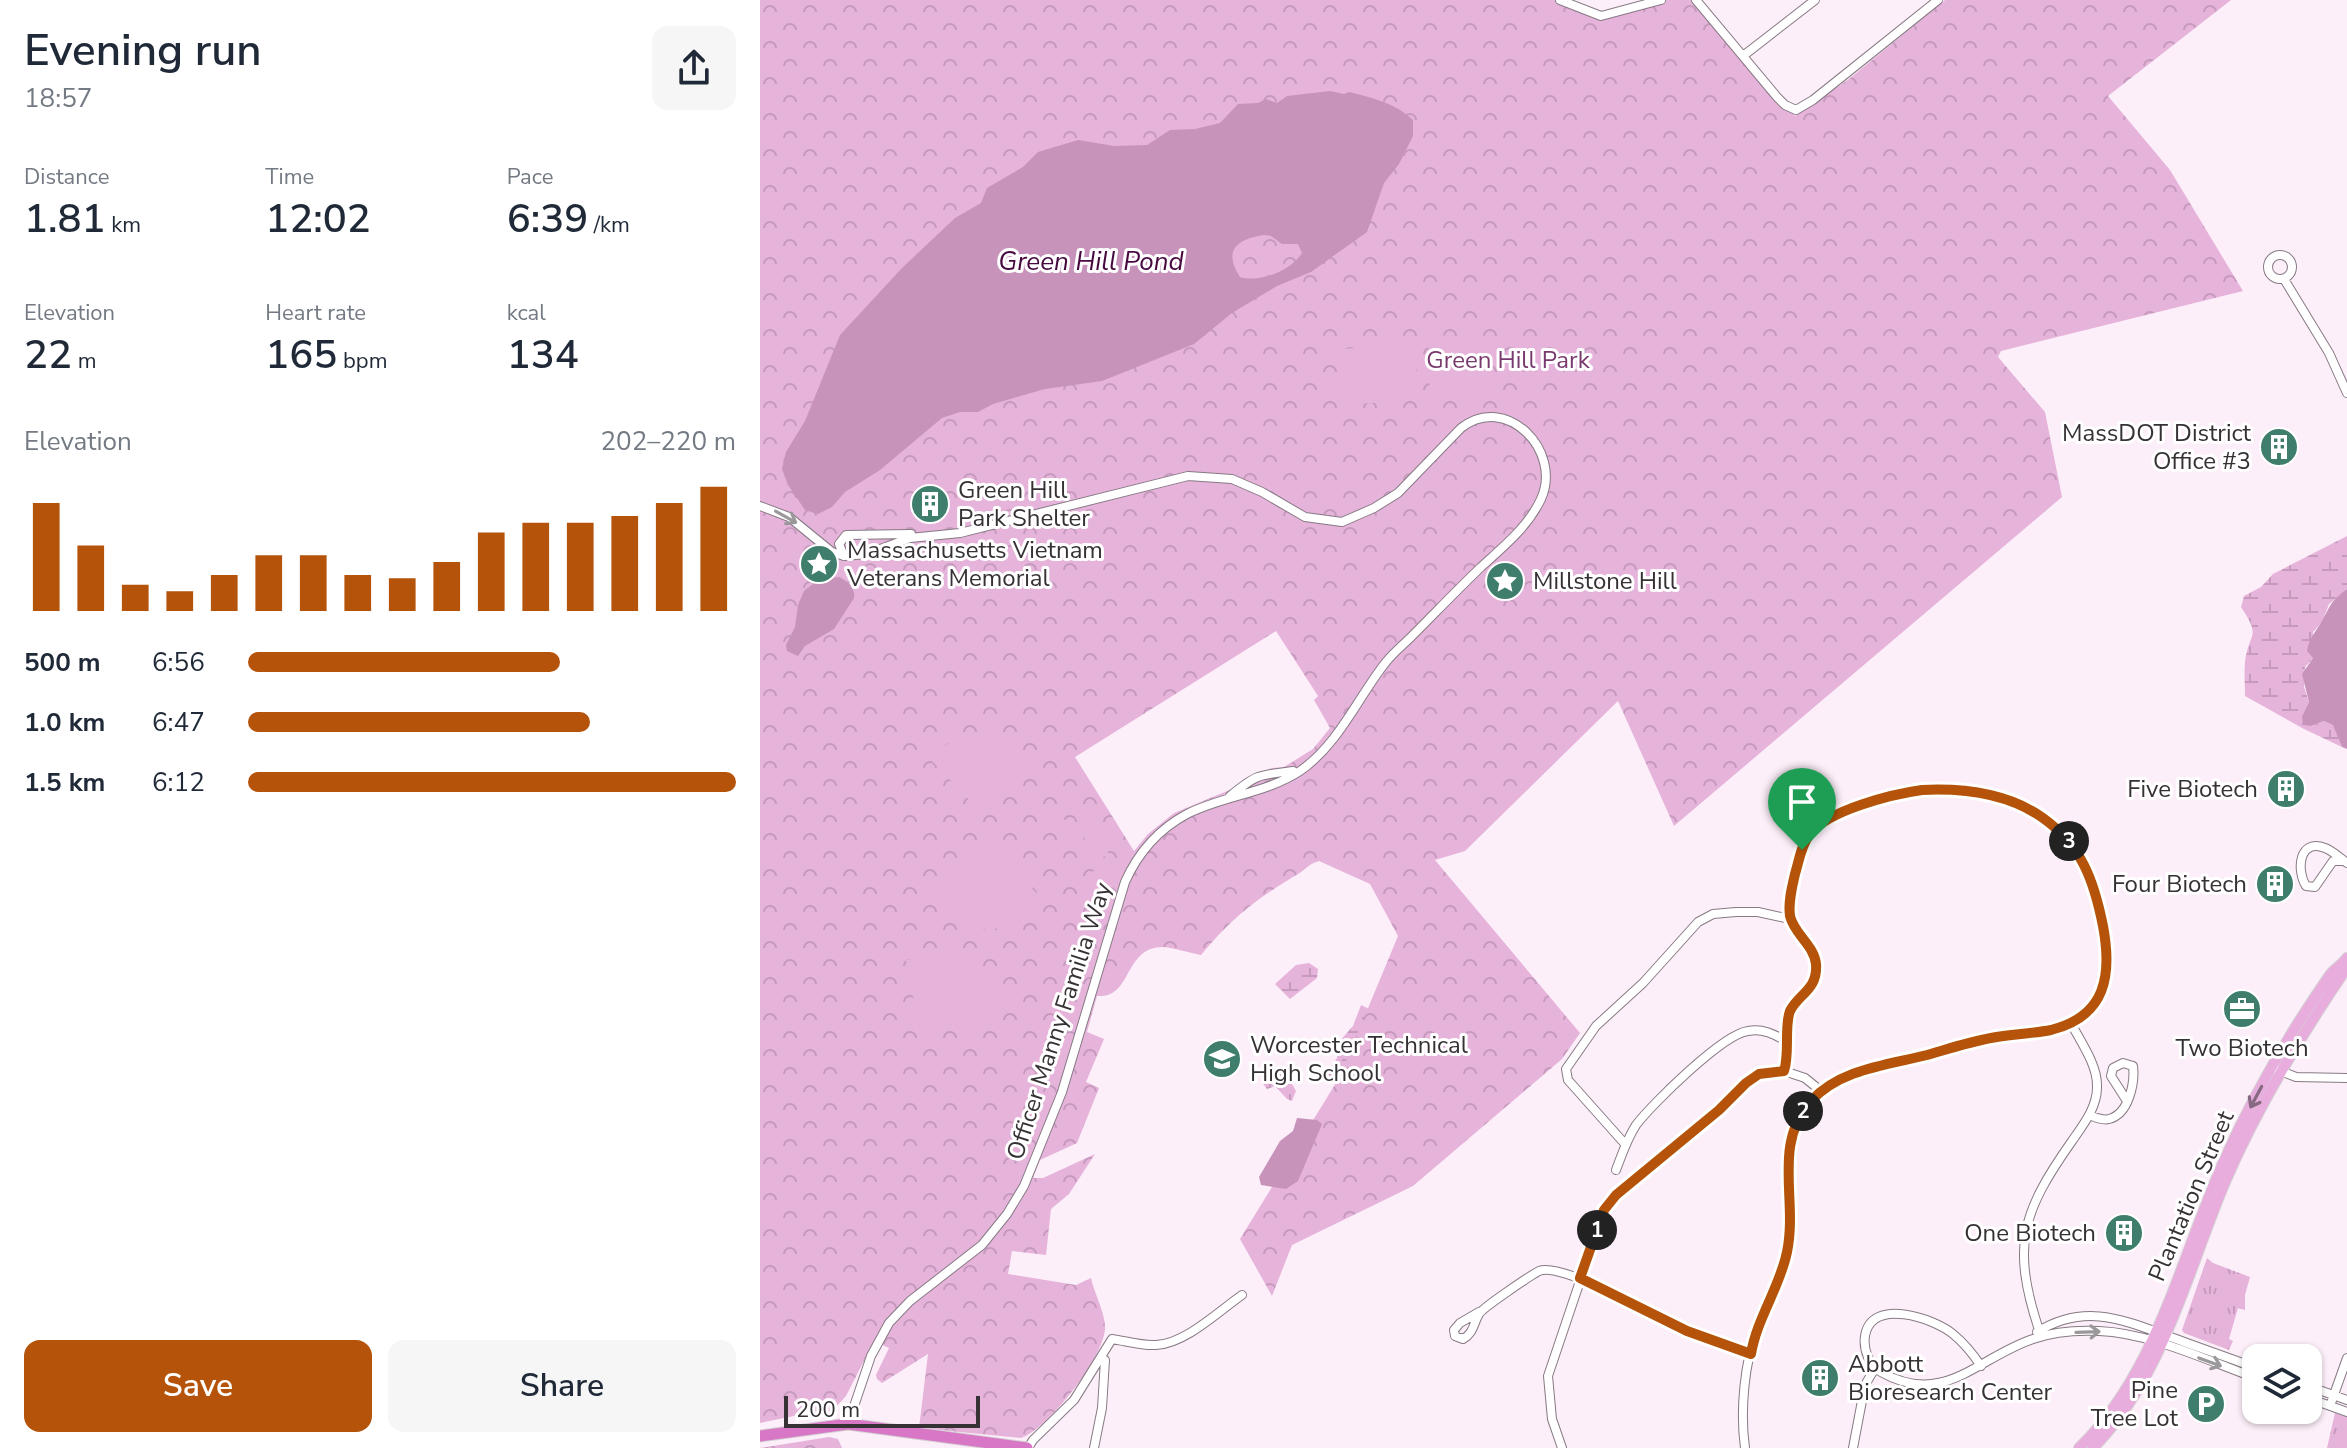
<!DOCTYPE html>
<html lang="en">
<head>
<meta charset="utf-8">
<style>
  body { margin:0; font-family:"Nunito Sans",sans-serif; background:#f6f6f7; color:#1f2937; height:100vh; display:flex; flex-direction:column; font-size:30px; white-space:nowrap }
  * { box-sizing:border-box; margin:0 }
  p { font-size:26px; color:#747a83 }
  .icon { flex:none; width:44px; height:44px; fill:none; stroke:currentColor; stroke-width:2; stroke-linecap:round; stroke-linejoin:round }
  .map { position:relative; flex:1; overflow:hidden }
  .sheet { display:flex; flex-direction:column; background:#fff; width:760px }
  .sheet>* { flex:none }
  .tools { position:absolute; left:1482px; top:1344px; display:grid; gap:16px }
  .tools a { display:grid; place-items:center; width:80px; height:80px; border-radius:16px; background:#fff; box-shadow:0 2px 6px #0004; font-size:40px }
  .scale { position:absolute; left:24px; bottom:20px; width:196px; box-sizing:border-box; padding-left:8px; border:4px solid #363135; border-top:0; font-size:22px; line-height:28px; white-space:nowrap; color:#363135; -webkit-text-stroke:6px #fff; paint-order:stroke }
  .pin { position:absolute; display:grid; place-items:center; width:68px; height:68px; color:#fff; margin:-82px -34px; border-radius:50% 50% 50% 0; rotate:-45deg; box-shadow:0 0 8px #0007 }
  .pin .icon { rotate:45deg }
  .km { position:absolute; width:40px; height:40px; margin:-20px; border-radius:50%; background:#222; color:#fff; font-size:22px; line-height:40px; text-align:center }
  .round { display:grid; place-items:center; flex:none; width:84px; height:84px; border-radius:16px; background:#f6f6f7 }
  .head { display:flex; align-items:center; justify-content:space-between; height:136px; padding:0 24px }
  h1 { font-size:44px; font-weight:600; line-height:60px }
  .stats { display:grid; grid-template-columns:repeat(3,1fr); gap:12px; height:136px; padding:8px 24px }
  .stats div { display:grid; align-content:center }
  .stats b { font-size:40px; font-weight:600 }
  .stats small { font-size:22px; font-weight:400 }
  .stats p { font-size:22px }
  .chart { height:224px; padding:16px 24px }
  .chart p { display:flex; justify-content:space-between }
  .chart svg { width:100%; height:144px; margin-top:8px; stroke:#b45309; stroke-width:6 }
  .action { display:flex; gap:16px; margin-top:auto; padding:16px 24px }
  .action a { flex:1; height:92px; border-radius:16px; background:#b45309; color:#fff; font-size:32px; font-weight:600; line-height:92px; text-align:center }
  .action a+a { background:#f6f6f7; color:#1f2937 }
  ul { padding:0 24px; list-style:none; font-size:26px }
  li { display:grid; grid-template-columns:128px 96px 1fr; align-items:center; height:60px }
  li i { height:20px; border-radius:10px; background:#b45309 }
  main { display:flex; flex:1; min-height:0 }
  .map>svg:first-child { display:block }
  .grass { fill:url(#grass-tufts) }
  .wetland { fill:url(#wetland-marsh) }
  .park { fill:url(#park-crowns); fill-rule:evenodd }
  .pitch { fill:#e6b3db }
  .water { fill:#c793bb; fill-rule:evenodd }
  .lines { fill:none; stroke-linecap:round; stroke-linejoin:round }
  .minor-casing { stroke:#877a84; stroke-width:10 }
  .major-casing { stroke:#d3d2d3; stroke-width:12 }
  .highway-casing { stroke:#d3d2d3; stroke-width:13 }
  .minor { stroke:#fff; stroke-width:8 }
  .major { stroke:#e8addd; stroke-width:10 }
  .highway { stroke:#d977c7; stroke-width:11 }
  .oneway { stroke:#9a989a }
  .oneway2 { stroke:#866981 }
  .route-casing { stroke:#fff; stroke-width:16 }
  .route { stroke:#b45309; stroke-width:10 }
  .labels { text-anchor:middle; stroke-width:6; stroke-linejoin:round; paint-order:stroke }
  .park-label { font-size:24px; fill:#79396e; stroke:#fff }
  .poi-label { font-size:24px; fill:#363135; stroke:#fff; text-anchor:end }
  .street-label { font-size:24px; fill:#363135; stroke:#fff }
  .water-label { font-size:26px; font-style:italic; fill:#47083f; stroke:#fff }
</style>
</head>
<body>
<main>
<section class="sheet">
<div class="head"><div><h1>Evening run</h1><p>18:57</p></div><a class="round"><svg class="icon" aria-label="share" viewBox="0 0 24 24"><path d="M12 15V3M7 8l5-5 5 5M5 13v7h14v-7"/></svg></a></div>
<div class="stats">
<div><p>Distance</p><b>1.81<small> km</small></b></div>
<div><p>Time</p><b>12:02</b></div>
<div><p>Pace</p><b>6:39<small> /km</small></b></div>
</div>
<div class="stats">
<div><p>Elevation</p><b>22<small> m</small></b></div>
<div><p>Heart rate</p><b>165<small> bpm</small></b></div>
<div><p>kcal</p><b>134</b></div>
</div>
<div class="chart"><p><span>Elevation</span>202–220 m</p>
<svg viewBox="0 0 160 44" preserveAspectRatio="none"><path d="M5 44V11M15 44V24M25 44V36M35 44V38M45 44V33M55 44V27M65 44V27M75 44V33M85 44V34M95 44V29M105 44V20M115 44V17M125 44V17M135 44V15M145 44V11M155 44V6"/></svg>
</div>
<ul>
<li><b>500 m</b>6:56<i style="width:64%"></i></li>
<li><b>1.0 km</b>6:47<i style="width:70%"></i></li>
<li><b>1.5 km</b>6:12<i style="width:100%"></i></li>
</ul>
<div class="action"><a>Save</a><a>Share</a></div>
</section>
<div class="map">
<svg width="1587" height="1448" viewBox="0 0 1587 1448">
  <defs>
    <pattern id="grass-tufts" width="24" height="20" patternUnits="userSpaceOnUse" patternTransform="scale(2)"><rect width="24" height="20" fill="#e6b3db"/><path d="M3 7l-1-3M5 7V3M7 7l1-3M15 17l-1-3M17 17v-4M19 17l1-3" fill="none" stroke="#c69abd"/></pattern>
    <pattern id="wetland-marsh" width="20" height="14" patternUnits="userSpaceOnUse" patternTransform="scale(2)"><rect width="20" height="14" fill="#e6b3db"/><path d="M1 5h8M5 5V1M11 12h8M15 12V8" fill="none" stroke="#c69abd"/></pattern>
    <pattern id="park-crowns" width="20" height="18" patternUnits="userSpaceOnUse" patternTransform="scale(2)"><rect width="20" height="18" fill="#e6b3db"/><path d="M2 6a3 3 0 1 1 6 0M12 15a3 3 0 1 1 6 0" fill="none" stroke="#c69abd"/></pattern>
  </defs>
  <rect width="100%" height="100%" fill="#fdeff9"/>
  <path class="grass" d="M1447,1258L1453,1263L1490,1277L1485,1295V1310L1478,1308L1469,1339L1473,1341L1469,1350L1424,1333L1422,1330Z
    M1575,1413L1587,1417V1448H1567Z"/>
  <path class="wetland" d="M1587,536V589L1569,604L1562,622L1553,632V658L1545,667L1544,687L1549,702L1542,716L1551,726L1564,721L1574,725L1582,747L1544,729L1485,696C1485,685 1484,673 1485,662C1489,631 1502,639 1481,607L1484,596L1501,587L1513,574Z
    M549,963L558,969L557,978L530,999L515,984L536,965Z
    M601,1005L609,1009L578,1084L568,1077L569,1070L577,1058L579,1042L593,1026Z
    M508,1067L526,1073L536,1091L532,1101L527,1099L515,1086L507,1089L501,1081L504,1069Z"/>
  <path class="park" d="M0,0H800L841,16L901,0H936L1035,116L1089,79L1185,0H1471L1348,96L1410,170L1483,291L1241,351L1238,357L1285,412L1302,497L914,826L858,701L705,851L675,860L820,1033L802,1059L653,1186L532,1245L512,1296L480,1239L579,1078L638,936L610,884L559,861C549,864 546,869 538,874C496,899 472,918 441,955C429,953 416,948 403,947C363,947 373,999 337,996L327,1032L344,1039L326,1082L339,1088L317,1143L280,1160L273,1178H283L335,1154L309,1194L291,1209L286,1255L252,1251L248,1274L316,1285L331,1278C334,1293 344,1310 345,1326C347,1354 288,1429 261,1438L159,1428L168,1354L122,1383L117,1379L116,1375L129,1348L114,1341L86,1396L75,1408L66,1414L39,1415L0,1423ZM516,631L558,696L554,700L570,728L553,749L524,767L512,768L484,779L472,789L414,813L388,834L374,851L315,757Z
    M69,1437L78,1439L82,1448H0Z"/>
  <path class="pitch" d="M668,335C704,332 733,355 736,392L675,401L670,397Z
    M655,345L658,400L581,405L578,349Z
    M210,735C233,734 266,739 272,765L226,811L219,810L169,758L187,744Z
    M314,818L316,825L324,830L340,826L349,855L331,861L323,834L319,835L320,841L303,844L298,821Z
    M232,841L284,902L253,927L216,930L186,913L174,901L201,868Z
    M343,866L352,882L330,894L321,878Z
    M183,954C234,962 234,971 243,1019L160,1031L146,960Z"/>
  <path class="water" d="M570,91L584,94L589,92C613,98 635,103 653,120V136L639,164L624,183L607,232L551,272L517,286L472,313L434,344L372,369L342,381L285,389L233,404L218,412H200L182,418L120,470L85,492L72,507L58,514L45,510L28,485L22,469L26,452L45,421L80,335L142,268L195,218L221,203L227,188L263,167L278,152L318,140L354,146L387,145L410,130L435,129L460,123L478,104L498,103L506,99L517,103L527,96ZM504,235L511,236L522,244H538L542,253C531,271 500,283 480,277C463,251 476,239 504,235Z
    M79,577C87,580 96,589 94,598L74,629L45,646L38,656L27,651L26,645L35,627L38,605L44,591L58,580Z
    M1587,589V749L1582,747L1573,725L1564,721L1551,726L1543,725L1542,716L1549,702L1542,674L1553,658L1547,651C1549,637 1556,632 1562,621C1572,603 1570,602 1587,589Z
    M537,1118L557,1120L562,1124L538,1181L526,1189L501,1185L499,1177L520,1141L533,1131Z"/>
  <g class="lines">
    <g class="minor-casing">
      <path id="minor" d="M800,0L841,16L901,0
        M936,0L1017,97L1025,105L1036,110L1053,100L1178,0
        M983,56L1055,0
        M1508 267a12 12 0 1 1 24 0a12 12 0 1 1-24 0Z
        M1524,279L1569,353L1587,393
        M0,506L29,517L72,552L84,556L107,554L150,538L200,533L428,476L472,479L502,492L545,517L582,522L614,508L638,493L701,428C746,392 803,451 781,499C768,527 743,547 721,567C697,590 675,613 652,636C643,645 634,652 626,662C598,697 579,744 540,771C507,793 462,796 427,814C399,829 378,853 365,882L302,1092L264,1186L247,1214L222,1245L150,1301L129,1323L111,1356L88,1424
        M84,556L79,544L86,535L151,534
        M470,796C497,774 498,775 533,771
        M1584,861H1573L1555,887L1546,886C1536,870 1539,838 1565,848C1573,851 1580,858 1587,863
        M1513,1068L1536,1077L1587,1078
        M1329,1115C1335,1117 1342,1121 1349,1119C1369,1114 1375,1083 1373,1066L1363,1063L1353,1068L1351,1076L1367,1101
        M865,1144L808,1080L806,1069L836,1026L883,983L938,922L953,914L976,912H998L1030,919
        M856,1170C862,1154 867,1139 876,1125C892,1104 963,1034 988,1031C1004,1028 1015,1035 1028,1042L1024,1071L1045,1078L1061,1091
        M719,1312L700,1323L694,1330L695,1336L703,1339C714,1333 713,1324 719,1314C722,1308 770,1276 779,1271C802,1261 900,1319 927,1330C948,1339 969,1346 991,1354
        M1279,1330C1251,1245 1262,1212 1312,1141C1324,1124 1338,1106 1337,1085C1337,1064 1320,1041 1311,1023
        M1277,1332C1324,1303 1361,1319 1408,1336C1437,1347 1467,1357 1496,1368
        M1221,1366C1213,1354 1204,1343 1193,1334C1174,1318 1111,1297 1105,1336C1103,1350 1109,1365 1121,1372C1184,1408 1218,1357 1273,1339C1293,1332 1318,1330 1339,1331C1391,1333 1448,1361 1496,1378
        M1548,1386L1587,1400
        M1548,1398L1587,1412
        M1570,1406L1587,1358
        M268,1448L273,1440L314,1400L352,1339C366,1341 382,1346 396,1345C425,1344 459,1311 482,1295
        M334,1448L342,1408L345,1360L341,1358
        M802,1448L792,1419L788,1376L844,1210L856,1195L959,1110L986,1083L999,1074L1024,1071
        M985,1448C980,1412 984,1361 998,1328C1007,1305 1020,1283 1026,1258C1038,1213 1016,1158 1038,1119C1065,1071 1120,1067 1167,1055C1189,1049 1211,1041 1233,1037C1279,1029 1336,1034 1347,974C1351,953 1344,933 1340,913C1319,796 1193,763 1094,808C1076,816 1054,824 1045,842C1035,862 1024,900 1032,921C1038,938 1057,948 1055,969C1053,988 1041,993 1032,1008C1027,1017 1029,1032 1028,1042
        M1093,1448L1105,1385L1115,1368"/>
    </g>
    <g class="major-casing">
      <path id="major" d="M1319,1448C1397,1373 1421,1257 1464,1161C1493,1095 1529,1034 1570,975C1575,968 1582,965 1587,958
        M1333,1448C1405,1374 1426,1274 1465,1182C1496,1110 1538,1040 1582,975L1584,962"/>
    </g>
    <g class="highway-casing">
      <path id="highway" d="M0,1436L88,1424L267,1448"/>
    </g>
    <use href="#minor" class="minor"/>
    <use href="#major" class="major"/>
    <use href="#highway" class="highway"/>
  </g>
  <defs><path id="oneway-shaft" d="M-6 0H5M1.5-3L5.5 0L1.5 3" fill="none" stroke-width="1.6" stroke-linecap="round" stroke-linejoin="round" transform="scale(2)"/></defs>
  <g class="oneway">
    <use href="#oneway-shaft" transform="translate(26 517) rotate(29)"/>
    <use href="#oneway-shaft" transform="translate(1328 1332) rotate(-2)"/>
    <use href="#oneway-shaft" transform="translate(1450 1362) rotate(20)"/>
  </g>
  <use class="oneway2" href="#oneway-shaft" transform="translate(1496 1097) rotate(118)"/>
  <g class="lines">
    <g class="route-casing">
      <path id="route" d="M1162,790C1203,788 1249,794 1283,818C1322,846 1334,881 1343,926C1352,974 1347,1016 1291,1030C1271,1034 1251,1034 1231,1038C1209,1042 1188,1049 1167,1055C1127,1065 1080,1069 1051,1101C1012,1145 1038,1199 1027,1252C1020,1287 997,1318 991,1354L927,1331L820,1278L844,1210L856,1195L959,1110L986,1083L999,1074L1024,1071C1030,1053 1024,1026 1030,1011C1038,994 1058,990 1056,964C1054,945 1034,934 1030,916C1028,902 1032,887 1035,874C1039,861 1041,845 1050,834C1068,810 1133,794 1162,790Z"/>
    </g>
    <use href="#route" class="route"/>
  </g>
  <defs>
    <g id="building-disc" transform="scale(2)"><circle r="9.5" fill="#3f7e6c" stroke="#fff"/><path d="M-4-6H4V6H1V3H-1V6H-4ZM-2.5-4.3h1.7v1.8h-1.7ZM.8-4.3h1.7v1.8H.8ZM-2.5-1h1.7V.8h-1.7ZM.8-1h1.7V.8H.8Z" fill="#fff"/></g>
    <g id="sight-disc" transform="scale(2)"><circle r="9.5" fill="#3f7e6c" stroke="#fff"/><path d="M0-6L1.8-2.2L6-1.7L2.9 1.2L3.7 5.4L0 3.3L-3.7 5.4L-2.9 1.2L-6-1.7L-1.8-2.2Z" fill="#fff"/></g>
    <g id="office-disc" transform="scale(2)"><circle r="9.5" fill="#3f7e6c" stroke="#fff"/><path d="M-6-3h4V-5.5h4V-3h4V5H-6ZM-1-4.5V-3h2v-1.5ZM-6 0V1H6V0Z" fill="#fff"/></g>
    <g id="school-disc" transform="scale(2)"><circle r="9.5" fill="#3f7e6c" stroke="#fff"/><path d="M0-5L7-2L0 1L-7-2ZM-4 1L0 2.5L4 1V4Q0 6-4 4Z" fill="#fff"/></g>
    <g id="parking-disc" transform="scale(2)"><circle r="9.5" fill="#3f7e6c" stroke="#fff"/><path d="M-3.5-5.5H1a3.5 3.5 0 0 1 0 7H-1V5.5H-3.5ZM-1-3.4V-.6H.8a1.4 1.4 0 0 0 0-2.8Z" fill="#fff"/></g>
  </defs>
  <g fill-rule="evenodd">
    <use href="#building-disc" x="1519" y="447"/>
    <use href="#building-disc" x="170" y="504"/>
    <use href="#sight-disc" x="59" y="564"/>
    <use href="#sight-disc" x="745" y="581"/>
    <use href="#building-disc" x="1526" y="789"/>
    <use href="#building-disc" x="1515" y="884"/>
    <use href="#office-disc" x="1482" y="1009"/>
    <use href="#school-disc" x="462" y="1059"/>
    <use href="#building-disc" x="1364" y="1233"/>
    <use href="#building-disc" x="1060" y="1378"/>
    <use href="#parking-disc" x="1446" y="1404"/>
  </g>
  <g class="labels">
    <g class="park-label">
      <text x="748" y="368">Green Hill Park</text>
    </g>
    <g class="poi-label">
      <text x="1491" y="441">MassDOT District<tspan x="1491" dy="28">Office #3</tspan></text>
      <text x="198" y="498" text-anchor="start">Green Hill<tspan x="198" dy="28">Park Shelter</tspan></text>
      <text x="87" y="558" text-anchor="start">Massachusetts Vietnam<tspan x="87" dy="28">Veterans Memorial</tspan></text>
      <text x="773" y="589" text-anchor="start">Millstone Hill</text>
      <text x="1498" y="797">Five Biotech</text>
      <text x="1487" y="892">Four Biotech</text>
      <text x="490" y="1053" text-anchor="start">Worcester Technical<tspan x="490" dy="28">High School</tspan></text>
      <text x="1482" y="1056" text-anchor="middle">Two Biotech</text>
      <text x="1336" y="1241">One Biotech</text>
      <text x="1088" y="1372" text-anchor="start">Abbott<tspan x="1088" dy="28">Bioresearch Center</tspan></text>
      <text x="1418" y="1398">Pine<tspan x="1418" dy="28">Tree Lot</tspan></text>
    </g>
    <g class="street-label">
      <text transform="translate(299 1021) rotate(-72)" y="8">Officer Manny Familia Way</text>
      <text transform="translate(1431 1196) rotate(-67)" y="8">Plantation Street</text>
    </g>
    <g class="water-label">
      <text x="331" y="270">Green Hill Pond</text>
    </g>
  </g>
</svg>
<div class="tools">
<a><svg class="icon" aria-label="layers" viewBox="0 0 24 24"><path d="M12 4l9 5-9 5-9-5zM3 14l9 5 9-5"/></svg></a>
</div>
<div class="scale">200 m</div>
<div class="pin" style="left:1042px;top:850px;background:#1e9e55"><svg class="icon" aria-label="arrive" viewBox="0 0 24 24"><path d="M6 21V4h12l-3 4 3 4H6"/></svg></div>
<b class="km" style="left:837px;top:1230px">1</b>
<b class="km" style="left:1043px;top:1111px">2</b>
<b class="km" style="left:1309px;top:841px">3</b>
</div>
</main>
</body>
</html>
